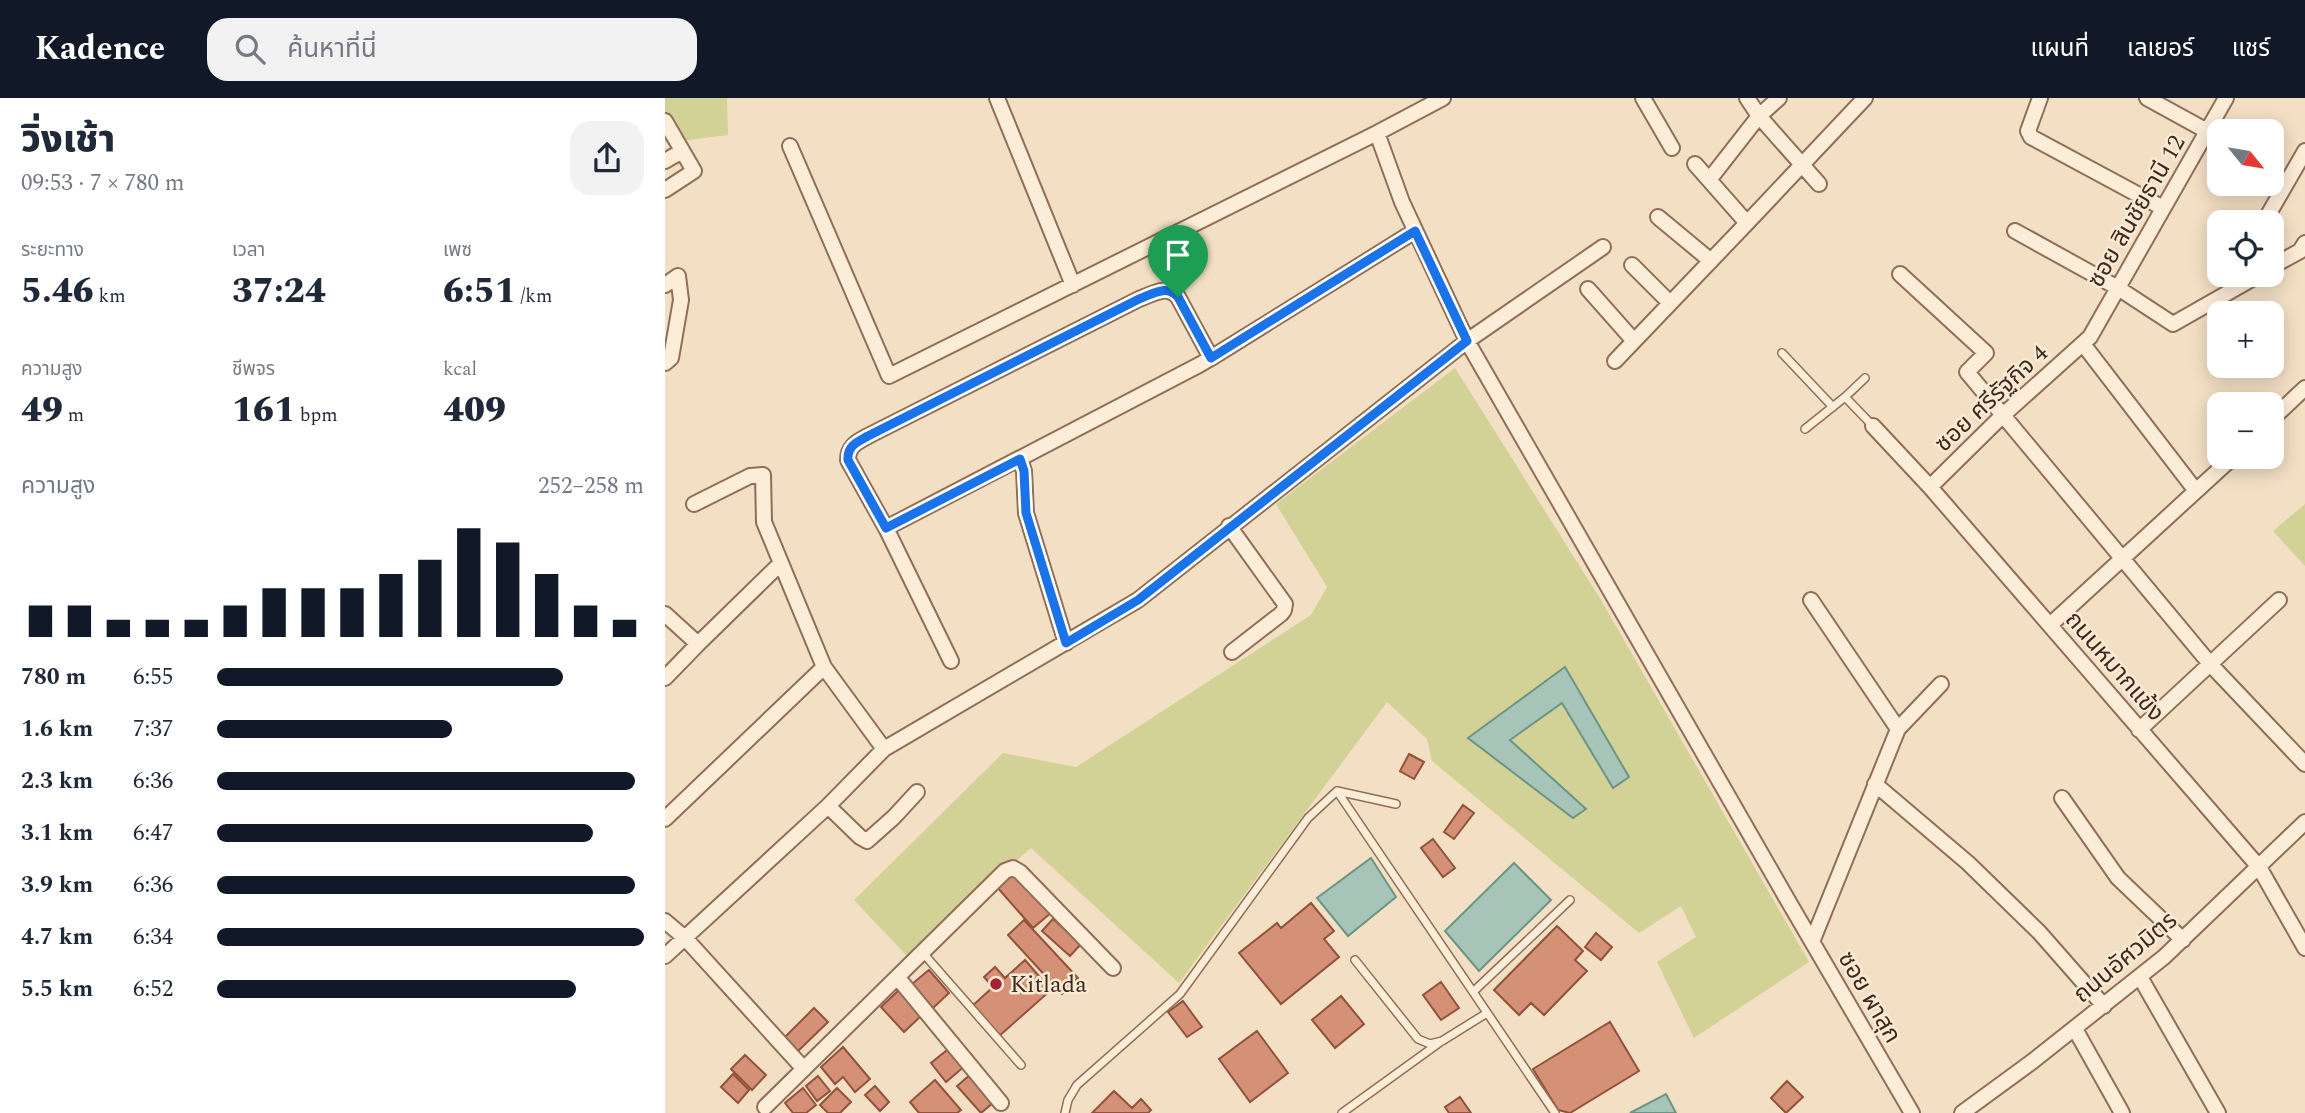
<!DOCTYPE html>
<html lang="th">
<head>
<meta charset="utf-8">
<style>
  body { margin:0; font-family:Spectral,"Noto Sans Thai",serif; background:#f2f2f3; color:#1f2937; height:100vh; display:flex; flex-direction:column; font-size:26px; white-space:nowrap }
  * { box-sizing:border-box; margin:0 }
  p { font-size:23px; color:#747a83 }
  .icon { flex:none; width:38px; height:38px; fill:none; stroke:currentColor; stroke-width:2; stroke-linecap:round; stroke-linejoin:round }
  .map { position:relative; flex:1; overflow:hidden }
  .drawer { display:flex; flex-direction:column; background:#fff; width:665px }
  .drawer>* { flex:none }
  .needle { width:46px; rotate:120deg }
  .buttons { position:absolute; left:1542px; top:21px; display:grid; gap:14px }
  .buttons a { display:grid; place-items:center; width:77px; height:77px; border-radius:14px; background:#fff; box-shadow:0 4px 18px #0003; font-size:35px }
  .pin { position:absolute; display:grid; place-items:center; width:60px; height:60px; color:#fff; margin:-72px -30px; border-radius:50% 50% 50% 0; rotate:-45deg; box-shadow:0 0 7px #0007 }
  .pin .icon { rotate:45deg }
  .round { display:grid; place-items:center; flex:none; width:74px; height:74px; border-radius:21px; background:#f2f2f3 }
  .headline { display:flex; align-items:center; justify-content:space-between; height:119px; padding:0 21px }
  h1 { font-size:38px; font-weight:800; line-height:52px }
  .figures { display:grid; grid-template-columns:repeat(3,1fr); gap:10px; height:119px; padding:7px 21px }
  .figures div { display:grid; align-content:center }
  .figures b { font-size:35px; font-weight:800 }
  .figures small { font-size:19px; font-weight:400 }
  .figures p { font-size:19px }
  .chart { height:196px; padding:14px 21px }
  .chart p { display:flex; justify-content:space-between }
  .chart svg { width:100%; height:126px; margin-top:7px; stroke:#111827; stroke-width:6 }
  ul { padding:0 21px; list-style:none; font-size:23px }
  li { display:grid; grid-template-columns:112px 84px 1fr; align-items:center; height:52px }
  li i { height:18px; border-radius:9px; background:#111827 }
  header { display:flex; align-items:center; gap:42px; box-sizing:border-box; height:98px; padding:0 35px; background:#111827; color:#fff }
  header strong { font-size:33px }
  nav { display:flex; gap:38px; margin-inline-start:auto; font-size:24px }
  .search { width:490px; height:63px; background:#f2f2f3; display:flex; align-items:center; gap:18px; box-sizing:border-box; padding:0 24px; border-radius:21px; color:#747a83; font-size:26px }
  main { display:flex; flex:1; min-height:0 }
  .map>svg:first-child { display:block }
  .green { fill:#d2d296 }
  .water { fill:#a6c5b8; stroke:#6b9585; stroke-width:2 }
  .building { fill:#d59176; stroke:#92523b; stroke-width:2 }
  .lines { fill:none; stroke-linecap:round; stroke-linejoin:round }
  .service-casing { stroke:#906e58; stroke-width:10 }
  .minor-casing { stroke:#906e58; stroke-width:18 }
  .service { stroke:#fcedd8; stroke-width:7 }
  .minor { stroke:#fcedd8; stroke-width:14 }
  .route-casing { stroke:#fff; stroke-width:14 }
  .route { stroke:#1a73e8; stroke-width:9 }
  .poi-dot { fill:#a52133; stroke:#f9ead4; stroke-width:2.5 }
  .labels { text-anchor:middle; stroke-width:5; stroke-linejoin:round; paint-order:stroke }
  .street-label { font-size:24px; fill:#3e291d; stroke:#f9ead4 }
  .poi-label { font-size:24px; fill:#3e291d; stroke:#f9ead4; text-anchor:start }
</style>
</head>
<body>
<header>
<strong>Kadence</strong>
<div class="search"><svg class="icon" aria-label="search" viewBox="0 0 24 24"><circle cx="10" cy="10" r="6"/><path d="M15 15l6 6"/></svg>ค้นหาที่นี่</div>
<nav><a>แผนที่</a><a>เลเยอร์</a><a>แชร์</a></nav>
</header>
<main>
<section class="drawer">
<div class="headline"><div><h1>วิ่งเช้า</h1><p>09:53 · 7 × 780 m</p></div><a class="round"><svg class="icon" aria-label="share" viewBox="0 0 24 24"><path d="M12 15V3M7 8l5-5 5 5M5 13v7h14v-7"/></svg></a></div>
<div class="figures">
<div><p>ระยะทาง</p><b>5.46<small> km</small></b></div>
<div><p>เวลา</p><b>37:24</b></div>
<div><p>เพซ</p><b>6:51<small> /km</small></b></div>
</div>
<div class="figures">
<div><p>ความสูง</p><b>49<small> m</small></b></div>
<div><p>ชีพจร</p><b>161<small> bpm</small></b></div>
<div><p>kcal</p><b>409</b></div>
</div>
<div class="chart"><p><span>ความสูง</span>252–258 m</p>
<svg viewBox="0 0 160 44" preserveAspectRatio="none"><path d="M5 44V33M15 44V33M25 44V38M35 44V38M45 44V38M55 44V33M65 44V27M75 44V27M85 44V27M95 44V22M105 44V17M115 44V6M125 44V11M135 44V22M145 44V33M155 44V38"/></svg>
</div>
<ul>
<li><b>780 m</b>6:55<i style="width:81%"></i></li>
<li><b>1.6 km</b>7:37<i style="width:55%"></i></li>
<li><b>2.3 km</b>6:36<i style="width:98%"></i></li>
<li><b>3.1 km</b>6:47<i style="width:88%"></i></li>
<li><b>3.9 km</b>6:36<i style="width:98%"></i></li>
<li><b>4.7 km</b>6:34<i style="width:100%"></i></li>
<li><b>5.5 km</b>6:52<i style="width:84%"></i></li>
</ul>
</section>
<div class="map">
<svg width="1640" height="1015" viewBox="0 0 1640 1015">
  <rect width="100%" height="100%" fill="#f3dfc4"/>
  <path class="green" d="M0,0H62L63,37L0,45Z
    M790,270L936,502L1144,864L1029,940L992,864L1031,839L1016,808L974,835L767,663L762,641L722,604L514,885L366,750L242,858L189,802L338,655L411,669L646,517L662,489L611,406Z
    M1640,406V468L1608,433Z"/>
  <path class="water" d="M900,569L964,679L948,690L897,605L845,642L921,711L908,720L803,640Z
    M706,760L731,799L683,838L652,800Z
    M849,765L886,802L814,873L780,833Z
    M1001,996L1011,1015H965Z"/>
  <path class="building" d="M744,656L759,664L749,681L735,673Z
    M798,707L809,715L789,741L779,734Z
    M768,741L790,770L778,779L756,750Z
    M351,773L387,814L368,830L332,789Z
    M646,805L669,833L659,841L674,859L616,906L574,855L612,825L616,830Z
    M388,821L416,846L405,858L377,833Z
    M359,822L413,880L397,896L343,837Z
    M892,828L918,853L910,862L922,873L879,917L866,905L854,917L829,892Z
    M931,835L947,849L936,862L920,849Z
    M360,862L386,892L333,939L306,909L328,889L319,879L330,869L340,880Z
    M264,872L284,895L268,910L247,886Z
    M776,884L794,910L776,922L758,897Z
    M234,892L257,917L239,934L216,909Z
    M676,898L699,926L670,950L647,922Z
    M518,903L537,929L522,939L503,914Z
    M149,910L163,924L131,955L118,941Z
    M945,924L974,973L905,1015L893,1012L868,971Z
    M592,933L623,975L585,1004L554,961Z
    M178,949L205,981L190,994L178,979L170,986L156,969Z
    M286,949L301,967L281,984L266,965Z
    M80,957L101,977L87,992L66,971Z
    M68,976L84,992L73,1005L56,989Z
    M306,976L329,1004L316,1015L292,988Z
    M153,978L165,993L152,1003L141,988Z
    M270,982L296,1012L292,1015H254L245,1004Z
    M1122,983L1138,999L1121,1015L1106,1000Z
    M210,988L224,1004L215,1013L200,997Z
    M138,990L151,1007L141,1015H128L120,1005Z
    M172,990L186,1004L175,1015H163L155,1007Z
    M449,993L467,1010L476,1001L486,1012L483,1015H427Z
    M795,999L806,1015H784L780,1009Z"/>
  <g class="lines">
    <g class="service-casing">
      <path id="service" d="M1117,255L1168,309
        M1180,299L1208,328
        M1140,331L1180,299L1200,280
        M672,693L890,1015
        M258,855L356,967
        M690,862L753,941L765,946L777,943L822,915
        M808,894L905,802
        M400,1015L403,1002L412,987L515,896L643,720L672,693L731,706
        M677,1015L774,945"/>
    </g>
    <g class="minor-casing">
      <path id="minor" d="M332,0L408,187
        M978,0L1007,50
        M1082,0L1094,18L1154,86
        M1375,0L1363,33L1366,39L1498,110
        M1482,0L1542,33
        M0,23L29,73L0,92
        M712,35L737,104L802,243L1125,806L1247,1015
        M125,48L224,278L712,35L778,0
        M0,63L17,53
        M1030,66L1082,125L1200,0
        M1044,82L1094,18L1114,0
        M993,119L1046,163
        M1599,124L1640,53
        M1350,133L1453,190L1508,226L1594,177
        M967,167L1005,205
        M1606,169L1635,153L1640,145
        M1235,176L1321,255L1302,274L1546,567L1640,666
        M0,187L13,178L16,202L6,260L0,265
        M923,191L969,243
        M546,260L513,199C501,186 488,196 474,201L203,338C192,344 183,348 183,362L221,430L534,267L546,260L750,133
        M950,263L1082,125
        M1606,322L1640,290
        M1208,328L1265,389L1594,769L1640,850
        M355,361L359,373L361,415L401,545
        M1265,389L1337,318L1425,239L1561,0
        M1531,393L1568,359
        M29,406L85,378L98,377L99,424L159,569
        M564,428L620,506L619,512L616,516L567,554
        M221,430L286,563
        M1146,502L1233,631
        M0,516L33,546L0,580
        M1385,527L1531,393L1418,246
        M33,546L116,465
        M1474,632L1614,502
        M1210,686L1303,765L1374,834L1439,908
        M1397,700L1453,780L1518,842
        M163,708L195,739L202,743L229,719L252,694
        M0,721L159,569L219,651
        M0,823L20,840L139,971
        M1147,844L1233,631L1276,586
        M0,858L163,708L219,651L473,502L802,243L938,149
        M1475,879L1553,1015
        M233,880L336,1005
        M1410,931L1457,1015
        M100,1009L340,773L348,770L355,774L448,870
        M1297,1015L1368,963L1499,859L1640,724"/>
    </g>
    <use href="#service" class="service"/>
    <use href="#minor" class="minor"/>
  </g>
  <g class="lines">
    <g class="route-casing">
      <path id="route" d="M750,133L802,243L473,502L401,545L361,415L359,373L355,361L221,430L183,362C182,348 192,344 203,338L474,201C488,196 501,186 513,199L546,260Z"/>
    </g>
    <use href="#route" class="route"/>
  </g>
  <circle class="poi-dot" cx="331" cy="886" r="7"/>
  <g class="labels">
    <g class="street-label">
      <text transform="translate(1471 113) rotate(-60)" y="8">ซอย สินชัยธานี 12</text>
      <text transform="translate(1326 300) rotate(-43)" y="8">ซอย ศรีรัฐกิจ 4</text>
      <text transform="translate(1450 568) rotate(49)" y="8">ถนนหมากแข้ง</text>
      <text transform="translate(1460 859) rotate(-40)" y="8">ถนนอัศวมิตร</text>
      <text transform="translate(1205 899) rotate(60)" y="8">ซอย ผาสุก</text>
    </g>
    <g class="poi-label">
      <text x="345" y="894">Kitlada</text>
    </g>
  </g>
</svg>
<div class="buttons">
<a><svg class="needle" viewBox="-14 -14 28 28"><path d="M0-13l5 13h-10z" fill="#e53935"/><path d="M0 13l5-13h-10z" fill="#747a83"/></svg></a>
<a><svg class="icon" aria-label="locate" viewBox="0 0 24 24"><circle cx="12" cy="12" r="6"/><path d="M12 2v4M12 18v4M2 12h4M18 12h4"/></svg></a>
<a>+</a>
<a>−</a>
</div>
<div class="pin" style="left:513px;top:199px;background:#1e9e55"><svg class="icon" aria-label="arrive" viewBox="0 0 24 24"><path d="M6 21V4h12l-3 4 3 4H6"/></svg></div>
</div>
</main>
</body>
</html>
